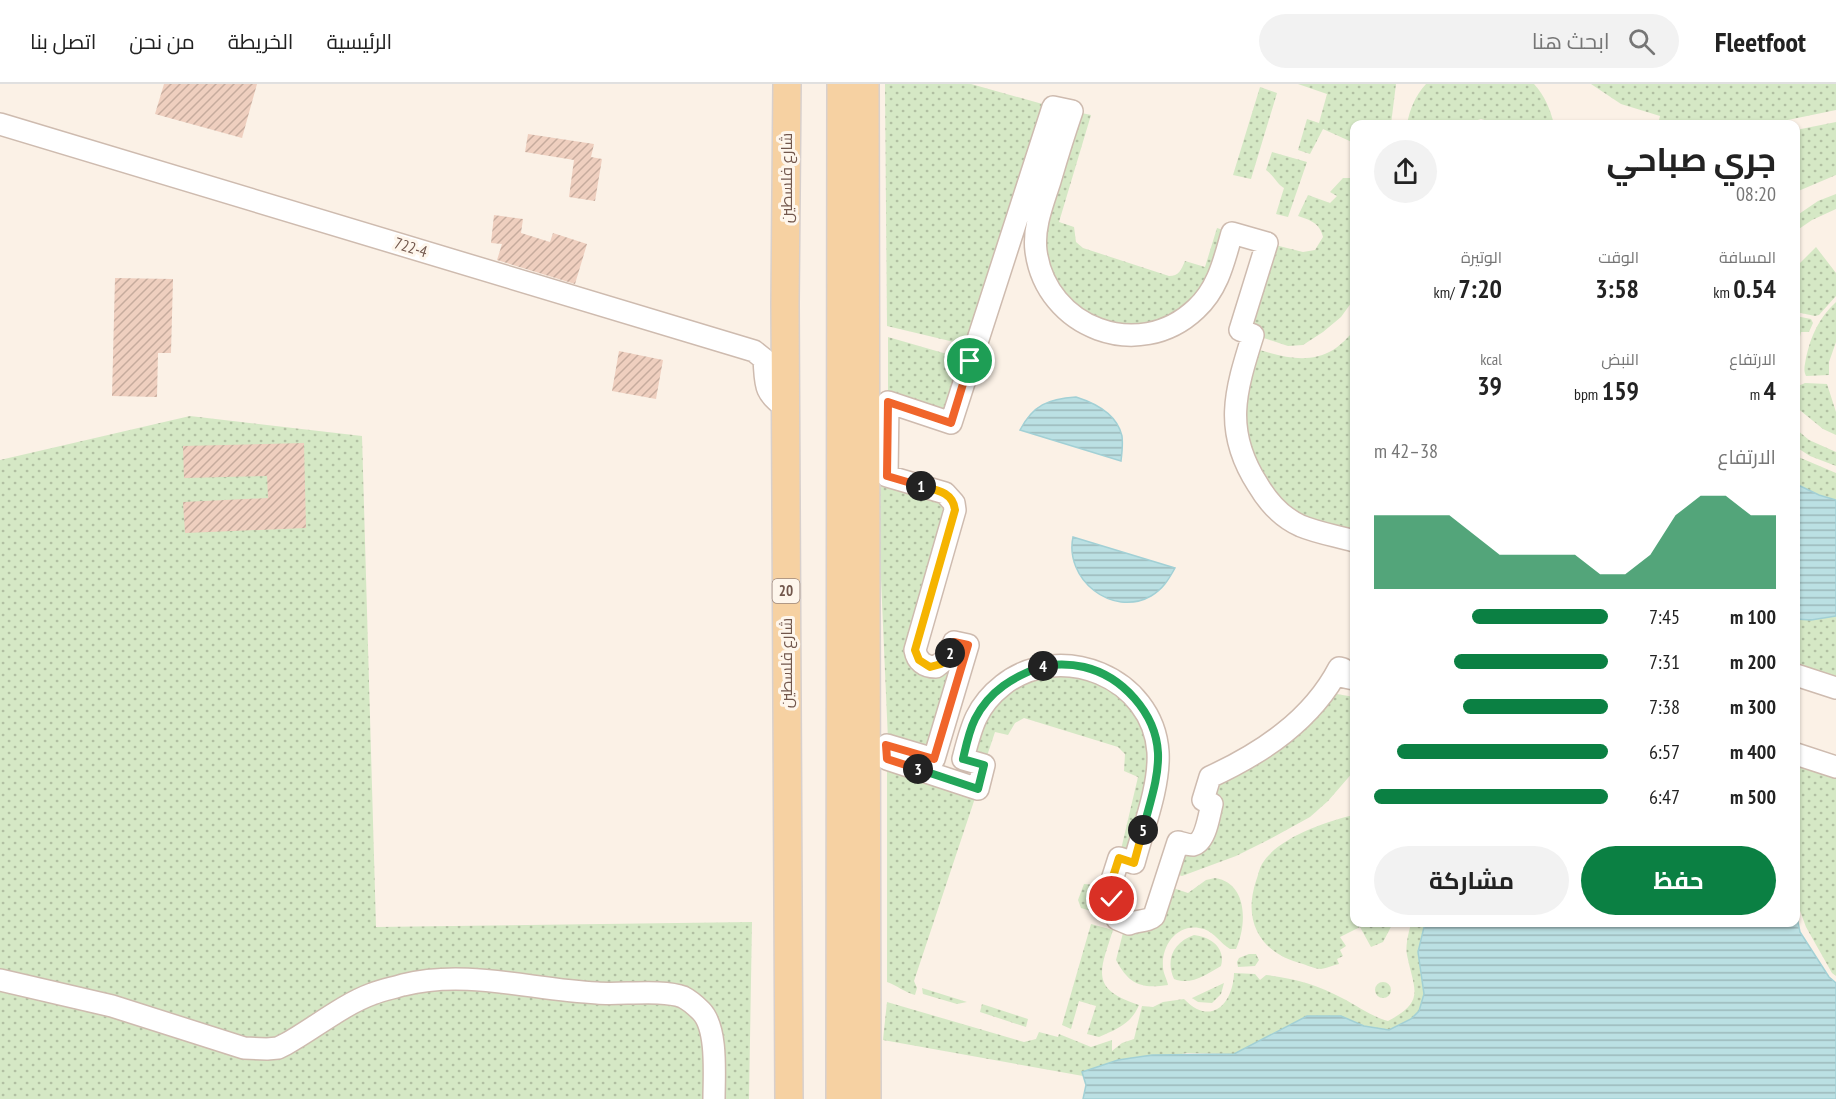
<!DOCTYPE html>
<html lang="ar">
<head>
<meta charset="utf-8">
<style>
  body { margin:0; font-family:"PT Sans Narrow",Cairo,sans-serif; background:#f2f2f2; color:#222; direction:rtl; height:100vh; display:flex; flex-direction:column; font-size:22px; white-space:nowrap }
  * { box-sizing:border-box; margin:0 }
  p { font-size:20px; color:#767676 }
  .icon { flex:none; width:33px; height:33px; fill:none; stroke:currentColor; stroke-width:2; stroke-linecap:round; stroke-linejoin:round }
  .map { position:relative; flex:1; overflow:hidden; direction:ltr }
  .panel { position:absolute; left:1350px; top:36px; width:450px; height:807px; display:flex; flex-direction:column; background:#fff; border-radius:12px; box-shadow:0 2px 4px #0004; direction:rtl }
  .panel>* { flex:none }
  .pin { position:absolute; display:grid; place-items:center; width:51px; height:51px; color:#fff; margin:-26px; border:3px solid #fff; border-radius:50%; box-shadow:0 2px 6px #0007 }
  .km { position:absolute; width:30px; height:30px; margin:-15px; border-radius:50%; background:#222; color:#fff; font-size:16px; line-height:30px; text-align:center }
  .round { display:grid; place-items:center; flex:none; width:63px; height:63px; border-radius:32px; background:#f2f2f2 }
  .head { display:flex; align-items:center; justify-content:space-between; height:102px; padding:0 24px }
  h1 { font-size:33px; font-weight:700; line-height:45px }
  .metrics { display:grid; grid-template-columns:repeat(3,1fr); gap:9px; height:102px; padding:6px 24px }
  .metrics div { display:grid; align-content:center }
  .metrics b { font-size:26px; font-weight:700 }
  .metrics small { font-size:16px; font-weight:400 }
  .metrics p { font-size:16px }
  .chart { height:168px; padding:12px 24px }
  .chart p { display:flex; justify-content:space-between }
  .chart svg { width:100%; height:108px; margin-top:6px; fill:#0b8043; opacity:.7 }
  .button { display:flex; gap:12px; margin-top:auto; padding:12px 24px }
  .button a { flex:1; height:69px; border-radius:36px; background:#0b8043; color:#fff; font-size:24px; font-weight:700; line-height:69px; text-align:center }
  .button a+a { background:#f2f2f2; color:#222 }
  ul { padding:0 24px; list-style:none; font-size:20px }
  li { display:grid; grid-template-columns:96px 72px 1fr; align-items:center; height:45px }
  li i { height:15px; border-radius:8px; background:#0b8043 }
  header { display:flex; align-items:center; gap:36px; box-sizing:border-box; height:84px; padding:0 30px; background:#fff; border-bottom:2px solid #e0e0e0 }
  header strong { font-size:28px }
  nav { display:flex; gap:33px; margin-inline-start:auto; font-size:21px }
  .search { width:420px; height:54px; background:#f2f2f2; display:flex; align-items:center; gap:15px; box-sizing:border-box; padding:0 21px; border-radius:33px; color:#767676; font-size:22px }
  .map>svg:first-child { display:block }
  .grass { fill:url(#grass-dots) }
  .water { fill:url(#water-rules); stroke:#a2d0d5; stroke-width:1.5 }
  .building { fill:url(#building-hatch) }
  .lines { fill:none; stroke-linecap:round; stroke-linejoin:round }
  .minor-casing { stroke:#cebbaf; stroke-width:24 }
  .major-casing { stroke:#d8d0cd; stroke-width:30 }
  .minor { stroke:#fff; stroke-width:21 }
  .major { stroke:#f6d1a2; stroke-width:27 }
  .split-1-casing { stroke:#fff; stroke-width:12 }
  .split-2-casing { stroke:#fff; stroke-width:12 }
  .split-3-casing { stroke:#fff; stroke-width:12 }
  .split-4-casing { stroke:#fff; stroke-width:12 }
  .split-5-casing { stroke:#fff; stroke-width:12 }
  .split-6-casing { stroke:#fff; stroke-width:12 }
  .split-1 { stroke:#f0652b; stroke-width:8 }
  .split-2 { stroke:#f5b400; stroke-width:8 }
  .split-3 { stroke:#f0652b; stroke-width:8 }
  .split-4 { stroke:#22a559; stroke-width:8 }
  .split-5 { stroke:#22a559; stroke-width:8 }
  .split-6 { stroke:#f5b400; stroke-width:8 }
  .labels { text-anchor:middle; stroke-width:6; stroke-linejoin:round; paint-order:stroke }
  .shield { fill:#fef6ec; stroke:#9c877c; stroke-width:1.5 }
  .shield-label { font-size:15px; font-weight:bold; fill:#72574c }
  .street-label { font-size:16px; fill:#72574c; stroke:#fef6ec }
</style>
</head>
<body>
<header>
<strong>Fleetfoot</strong>
<div class="search"><svg class="icon" aria-label="search" viewBox="0 0 24 24"><circle cx="10" cy="10" r="6"/><path d="M15 15l6 6"/></svg>ابحث هنا</div>
<nav><a>الرئيسية</a><a>الخريطة</a><a>من نحن</a><a>اتصل بنا</a></nav>
</header>
<div class="map">
<svg width="1836" height="1015" viewBox="0 0 1836 1015">
  <defs>
    <pattern id="grass-dots" width="8" height="8" patternUnits="userSpaceOnUse" patternTransform="scale(1.5)"><rect width="8" height="8" fill="#d5e8c5"/><path d="M2 2h.1M6 6h.1" fill="none" stroke="#b1bfa2" stroke-width="1.8" stroke-linecap="round"/></pattern>
    <pattern id="water-rules" width="6" height="5" patternUnits="userSpaceOnUse" patternTransform="scale(1.5)"><rect width="6" height="5" fill="#bbe0e3"/><path d="M0 2.5h6" fill="none" stroke="#9cb8ba"/></pattern>
    <pattern id="building-hatch" width="6" height="6" patternUnits="userSpaceOnUse" patternTransform="scale(1.5)"><rect width="6" height="6" fill="#efcfbf"/><path d="M-1 1l2-2M0 6l6-6M5 7l2-2" fill="none" stroke="#c6ab9d"/></pattern>
  </defs>
  <rect width="100%" height="100%" fill="#fbf1e6"/>
  <path class="grass" d="M885,0H971L1053,23L975,263L887,242Z
    M1298,0H1396L1391,40H1354V59L1323,45L1310,70L1298,66L1307,35L1319,39L1327,10Z
    M1426,0H1534C1545,12 1550,25 1554,40H1498L1481,35L1464,40H1407C1410,25 1415,12 1426,0Z
    M1591,0H1836V26L1769,40H1658L1660,32L1621,20Z
    M1260,3L1277,9L1251,95L1233,91Z
    M1072,27L1091,31L1059,138L1074,143L1076,158L1083,164L1169,192C1179,192 1181,186 1185,177L1205,183L1217,144L1232,149L1222,184L1177,239L1098,246L1038,180Z
    M1836,38V91L1796,108V46Z
    M1272,68L1307,78L1288,133L1276,130L1284,104C1279,102 1273,91 1266,86Z
    M1343,94H1354V130L1351,146L1354,150V215L1341,233L1323,248L1303,261L1288,262L1240,246L1267,159L1303,168L1315,166L1323,153C1320,139 1310,136 1298,132L1308,111L1330,119L1337,112L1330,108Z
    M1836,110V125L1812,136L1796,147V132L1818,117Z
    M1816,163L1836,189V212L1819,231L1815,232L1796,228V183Z
    M1836,218V258L1829,278V291L1806,292C1803,286 1805,281 1806,274C1811,251 1819,234 1836,218Z
    M1796,232L1811,235L1813,239L1809,248H1801L1796,272Z
    M1354,247V457L1301,442L1264,411L1235,322L1249,263C1277,271 1306,282 1333,266C1341,261 1348,253 1354,247Z
    M888,253L971,277L951,339L888,318Z
    M1805,299L1827,300L1836,328V351L1823,345L1796,323V303Z
    M190,332L362,352L376,843L752,838L749,1015H0V376Z
    M1796,345L1809,356L1836,368V382L1810,372L1796,363Z
    M1796,372L1836,389V416L1819,411L1796,400Z
    M879,397L951,413L915,566L924,581L968,561L934,675L888,656L877,403Z
    M1836,532V603L1796,591V535L1811,536Z
    M1016,592H1108L1155,655L1134,779L1119,774L1138,693L1124,687L1125,670L1118,663L1024,634L1015,639L1008,651L995,648L984,681L963,675L974,635Z
    M1340,592L1337,610L1354,613V687L1328,717L1310,733L1270,755L1236,772L1182,792L1168,788L1191,761L1210,693Z
    M1796,670L1836,683V892L1832,889L1806,843L1796,816Z
    M887,675L978,705L914,897L917,904L915,911C904,908 898,902 887,898Z
    M1354,731V838L1393,839L1383,858L1371,863L1360,843L1340,853L1346,862L1340,866L1343,872L1337,875L1339,880C1334,881 1327,884 1321,885C1316,885 1309,882 1303,880C1262,870 1242,839 1256,797C1258,792 1259,785 1262,780C1277,754 1327,737 1354,731Z
    M1215,794C1248,799 1247,841 1236,865H1230C1220,859 1215,849 1204,845C1179,837 1161,860 1163,883C1163,889 1167,895 1168,901C1140,905 1129,900 1116,876L1123,849L1136,836L1164,801L1188,809L1206,796Z
    M1084,800L1110,802L1117,835L1081,824L1078,816Z
    M1411,839H1425L1418,868L1424,910L1419,927L1411,935L1389,946L1364,942L1341,932H1307L1234,970L1187,969L1082,988L1083,992L883,956L887,918L1024,958L1036,955L1039,948L1058,953L1059,950L1091,963L1112,956V967L1122,959L1134,955L1142,922L1153,923L1163,918L1184,915C1211,943 1233,920 1234,889L1255,890L1260,896L1266,891C1293,894 1318,901 1342,914C1358,922 1370,932 1388,937C1426,917 1414,906 1407,871C1405,861 1409,848 1411,839Z
    M1091,840L1113,846C1100,887 1089,905 1139,921C1131,940 1117,945 1099,953L1087,950L1096,922L1079,917L1071,945L1062,941Z
    M1194,851C1211,853 1226,864 1221,882C1207,890 1191,902 1174,895C1165,875 1174,858 1194,851Z
    M1249,870H1256L1259,876L1255,882L1238,883L1237,878L1239,874Z
    M1375 906a8 8 0 1 1 16 0a8 8 0 1 1-16 0Z
    M1224,899L1221,910L1212,919L1198,918L1192,914Z
    M922,904L967,918L957,920L923,910Z
    M982,920L1028,935L1026,943L980,928Z"/>
  <path class="water" d="M1076,313C1095,319 1117,330 1122,352C1123,360 1122,369 1121,377L1020,346C1033,321 1048,315 1076,313Z
    M1796,400L1819,411L1836,416V532L1811,536L1796,535Z
    M1073,453L1175,484C1169,495 1163,505 1151,512C1112,534 1064,495 1073,453Z
    M1796,828L1800,848L1829,893L1836,899V1015H1083L1086,1001L1082,988L1118,976L1152,971L1234,970L1307,932H1341L1364,942L1389,946L1411,935L1419,927L1424,910L1418,868L1425,839L1796,838Z"/>
  <path class="building" d="M164,0H257L242,54L155,30Z
    M528,50L594,60L591,73L602,75L595,117L569,113L574,76L525,68Z
    M494,131L523,135L521,149L550,158L553,149L587,160L575,200L497,176L502,160L491,159Z
    M115,194L173,195L171,269H158L157,313L112,312Z
    M619,267L663,276L656,315L612,307Z
    M304,359L306,444L185,449L183,418L268,414L267,392L184,394L183,362Z"/>
  <g class="lines">
    <g class="minor-casing">
      <path id="minor" d="M0,40L754,267L764,275C766,300 763,308 785,323
        M1354,457C1337,452 1318,449 1301,442C1283,434 1268,418 1258,401C1223,347 1235,308 1253,251L1240,246L1267,159L1232,149C1224,177 1218,205 1196,225C1139,279 1046,244 1036,167C1033,143 1043,119 1050,97C1057,73 1064,50 1072,27L1053,23L951,339L888,318L887,392L945,409L954,419L955,426L915,566C917,577 924,583 936,583L946,575L954,558L968,561L934,675L887,661V675L978,705L984,681L963,675C971,644 976,622 1003,601C1060,556 1153,593 1158,668C1160,702 1143,745 1134,779L1119,774L1110,802C1115,812 1111,821 1118,832L1117,835L1129,840C1137,836 1148,838 1154,832L1178,758C1182,759 1188,761 1193,761C1206,758 1209,731 1212,720L1203,716L1210,693C1262,669 1312,636 1339,584L1343,585L1340,592L1354,595
        M1796,591L1836,604
        M1796,670L1836,683
        M0,896L112,922L244,964L267,965L278,964L286,960C313,945 344,920 372,910C382,906 393,904 403,901C467,885 532,906 597,909C620,911 663,905 683,913C689,916 696,922 701,927C718,944 714,992 714,1015"/>
    </g>
    <g class="major-casing">
      <path id="major" d="M787,0L785,220L789,1015
        M865,0L867,1015
        M840,1015L841,0"/>
    </g>
    <use href="#minor" class="minor"/>
    <use href="#major" class="major"/>
  </g>
  <g class="lines">
    <g class="split-1-casing">
      <path id="split-1" d="M921,402L887,392L888,318L951,339L970,277"/>
    </g>
    <g class="split-2-casing">
      <path id="split-2" d="M921,402C937,406 953,408 955,426L915,566L919,576L930,583L941,580L950,569"/>
    </g>
    <g class="split-3-casing">
      <path id="split-3" d="M918,685L887,675L886,661L934,675L968,561L954,558L950,569"/>
    </g>
    <g class="split-4-casing">
      <path id="split-4" d="M918,685L978,705L984,681L963,675C966,662 969,647 975,635C989,607 1014,592 1043,582"/>
    </g>
    <g class="split-5-casing">
      <path id="split-5" d="M1043,582C1057,580 1071,580 1084,583C1122,592 1156,629 1158,669C1159,695 1149,721 1143,746"/>
    </g>
    <g class="split-6-casing">
      <path id="split-6" d="M1112,815L1114,809L1110,802L1119,774L1134,779L1143,746"/>
    </g>
    <use href="#split-1" class="split-1"/>
    <use href="#split-2" class="split-2"/>
    <use href="#split-3" class="split-3"/>
    <use href="#split-4" class="split-4"/>
    <use href="#split-5" class="split-5"/>
    <use href="#split-6" class="split-6"/>
  </g>
  <g class="labels">
    <rect class="shield" x="772.5" y="495" width="27" height="24" rx="4.5"/>
    <g class="shield-label">
      <text x="786" y="512">20</text>
    </g>
    <g class="street-label">
      <text transform="translate(786 94) rotate(-90)" y="6">شارع فلسطين</text>
      <text transform="translate(411 163) rotate(17)" y="6">722-4</text>
      <text transform="translate(786 579) rotate(-90)" y="6">شارع فلسطين</text>
    </g>
  </g>
</svg>
<div class="pin" style="left:970px;top:277px;background:#1e9e55"><svg class="icon" aria-label="arrive" viewBox="0 0 24 24"><path d="M6 21V4h12l-3 4 3 4H6"/></svg></div>
<div class="pin" style="left:1112px;top:815px;background:#d93025"><svg class="icon" aria-label="check" viewBox="0 0 24 24"><path d="M5 12l5 5 9-10"/></svg></div>
<b class="km" style="left:921px;top:402px">1</b>
<b class="km" style="left:950px;top:569px">2</b>
<b class="km" style="left:918px;top:685px">3</b>
<b class="km" style="left:1043px;top:582px">4</b>
<b class="km" style="left:1143px;top:746px">5</b>
<section class="panel">
<div class="head"><div><h1>جري صباحي</h1><p>08:20</p></div><a class="round"><svg class="icon" aria-label="share" viewBox="0 0 24 24"><path d="M12 15V3M7 8l5-5 5 5M5 13v7h14v-7"/></svg></a></div>
<div class="metrics">
<div><p>المسافة</p><b>0.54<small> km</small></b></div>
<div><p>الوقت</p><b>3:58</b></div>
<div><p>الوتيرة</p><b>7:20<small> /km</small></b></div>
</div>
<div class="metrics">
<div><p>الارتفاع</p><b>4<small> m</small></b></div>
<div><p>النبض</p><b>159<small> bpm</small></b></div>
<div><p>kcal</p><b>39</b></div>
</div>
<div class="chart"><p><span>الارتفاع</span>38–42 m</p>
<svg viewBox="0 0 160 44" preserveAspectRatio="none"><path d="M0 44V14L10 14L20 14L30 14L40 22L50 30L60 30L70 30L80 30L90 38L100 38L110 30L120 14L130 6L140 6L150 14L160 14V44z"/></svg>
</div>
<ul>
<li><b>100 m</b>7:45<i style="width:58%"></i></li>
<li><b>200 m</b>7:31<i style="width:66%"></i></li>
<li><b>300 m</b>7:38<i style="width:62%"></i></li>
<li><b>400 m</b>6:57<i style="width:90%"></i></li>
<li><b>500 m</b>6:47<i style="width:100%"></i></li>
</ul>
<div class="button"><a>حفظ</a><a>مشاركة</a></div>
</section>
</div>
</body>
</html>
